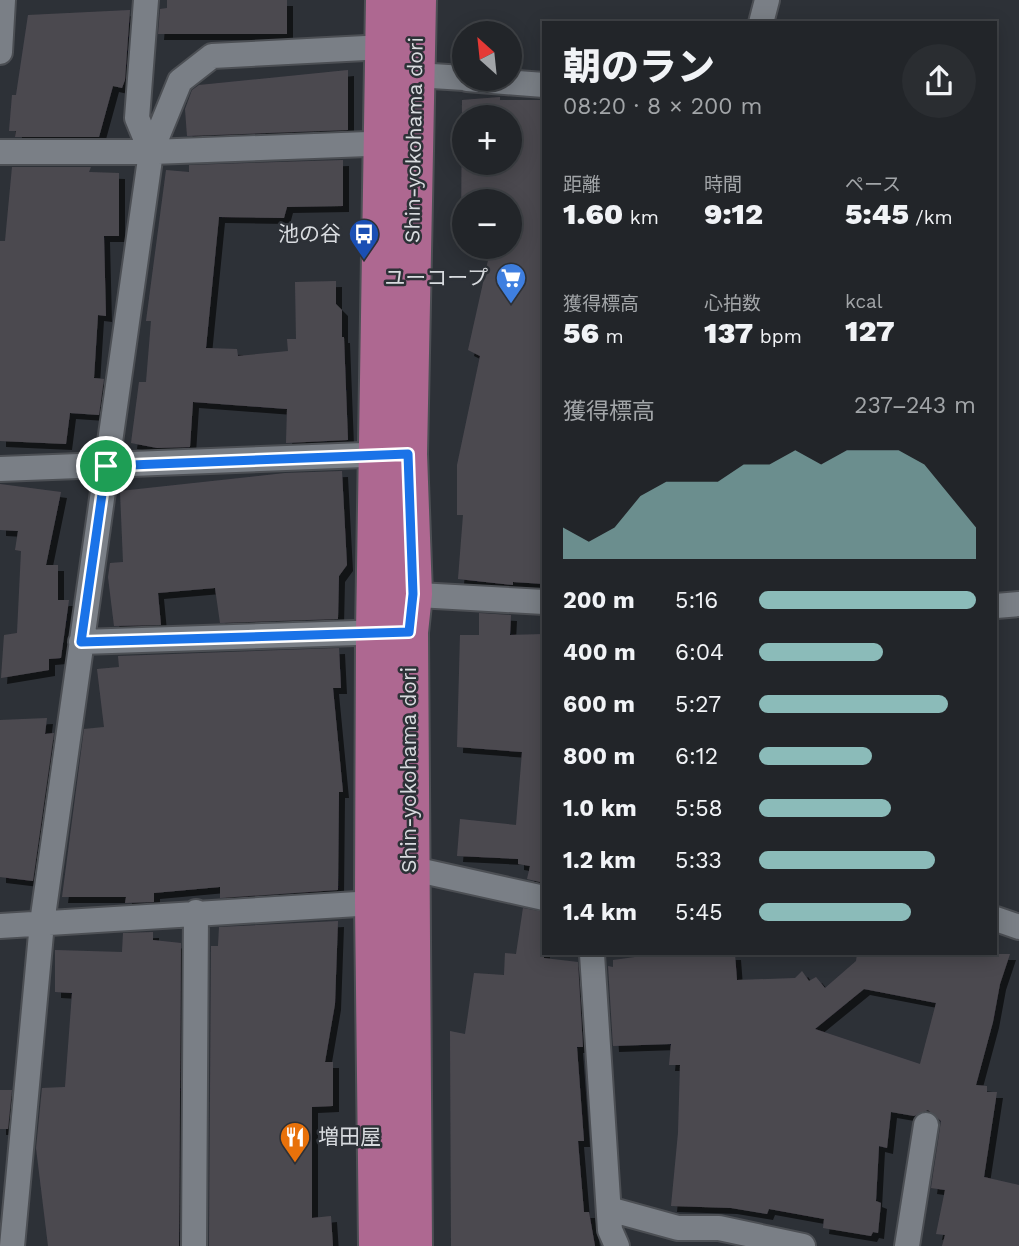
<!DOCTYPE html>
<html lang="ja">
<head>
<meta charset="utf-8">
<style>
  body { margin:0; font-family:"Work Sans","Noto Sans JP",sans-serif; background:#2a2d31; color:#f1f3f6; height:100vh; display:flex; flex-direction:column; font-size:26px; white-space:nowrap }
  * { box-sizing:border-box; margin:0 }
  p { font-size:23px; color:#a2a5a8 }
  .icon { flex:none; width:38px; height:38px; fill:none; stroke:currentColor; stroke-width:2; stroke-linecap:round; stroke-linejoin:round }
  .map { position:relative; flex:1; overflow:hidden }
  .panel { position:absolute; left:542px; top:21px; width:455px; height:934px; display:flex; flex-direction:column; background:#222529; border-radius:0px; box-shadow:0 4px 18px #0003,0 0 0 2px #3f4246 }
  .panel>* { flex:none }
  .needle { width:46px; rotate:333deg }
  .controls { position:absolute; left:452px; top:21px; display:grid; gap:14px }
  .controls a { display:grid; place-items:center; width:70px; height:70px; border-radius:50%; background:#222529; box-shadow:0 4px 18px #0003,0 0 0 2px #3f4246; font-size:35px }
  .pin { position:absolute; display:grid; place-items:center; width:60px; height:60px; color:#fff; margin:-30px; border:4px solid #fff; border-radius:50%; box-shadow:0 2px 7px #0007 }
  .round { display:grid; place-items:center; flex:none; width:74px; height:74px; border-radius:37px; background:#2a2d31 }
  .overview { display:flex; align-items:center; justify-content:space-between; height:119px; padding:0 21px }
  h1 { font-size:38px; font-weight:800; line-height:52px }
  .stats { display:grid; grid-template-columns:repeat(3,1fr); gap:10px; height:119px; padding:7px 21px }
  .stats div { display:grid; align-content:center }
  .stats b { font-size:30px; font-weight:800 }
  .stats small { font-size:19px; font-weight:400 }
  .stats p { font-size:19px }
  .chart { height:196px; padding:14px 21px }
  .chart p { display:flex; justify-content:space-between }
  .chart svg { width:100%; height:126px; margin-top:7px; fill:#8bbbb9; opacity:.7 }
  ul { padding:0 21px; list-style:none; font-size:23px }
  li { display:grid; grid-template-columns:112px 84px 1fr; align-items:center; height:52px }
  li i { height:18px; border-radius:9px; background:#8bbbb9 }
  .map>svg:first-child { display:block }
  .building { fill:#4c4950; fill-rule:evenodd; filter:url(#shadow) }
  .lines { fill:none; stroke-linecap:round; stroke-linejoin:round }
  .minor-casing { stroke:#4c4f54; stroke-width:28 }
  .primary-casing { stroke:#4c4f54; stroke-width:42 }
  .minor { stroke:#7a7f86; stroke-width:24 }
  .primary { stroke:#ae6891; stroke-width:38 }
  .route-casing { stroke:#fff; stroke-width:14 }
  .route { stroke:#1a73e8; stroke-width:9 }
  .labels { text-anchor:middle; stroke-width:5; stroke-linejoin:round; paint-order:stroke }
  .street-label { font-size:21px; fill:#d8dbdf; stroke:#2d3137 }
  .poi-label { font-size:21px; fill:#d8dbdf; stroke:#2d3137; text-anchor:end }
</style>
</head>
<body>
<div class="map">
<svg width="1019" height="1246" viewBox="0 0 1019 1246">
  <defs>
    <filter id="shadow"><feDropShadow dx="6" dy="6" stdDeviation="0" flood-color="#0009"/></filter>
  </defs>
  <rect width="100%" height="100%" fill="#2d3137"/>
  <path class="building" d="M167,0H287V34H158L160,9L167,8Z
    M130,10L125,80L122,88L113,86L99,137H15L16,131H9L12,95H16L28,15Z
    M348,70V130L187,136L185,109L192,90L199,85Z
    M500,97V100H544V584L513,582V585L458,579L463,515H457V465L480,356L468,350L491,247H509V201H464V234H461L462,100ZM464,117H509V163H464Z
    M343,160V206L287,207L284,218L219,217L206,348L237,349L238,356L288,351L287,339H296L295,282L336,281V304L342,310V337H344L348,440L286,443L287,409L193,402L190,447L157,448L131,443L139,382H146L151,321H146L166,170L189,172V165Z
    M12,167H91L89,172L119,173V236H104L106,316L98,315L94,378L104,379L99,415L70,413L66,444L0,441V241H5Z
    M342,471L347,565L339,576L338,619L220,623L215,588L158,593L161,625L114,626L108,577L110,563L123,562L120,491L285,473Z
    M0,484L61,492L46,565H58V600H69L61,658L49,659V670L1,678L4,635L17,633L21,551L15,550L18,531L0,530Z
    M479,613L511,615L510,635L544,634V883L527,879L530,866L518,864V859L457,856L460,819L516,825L522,752L457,747L460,635H479Z
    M339,648L341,688H333L343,792H339L338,890L220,898V887L154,893V902L125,903L126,897H62L84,729L104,727L97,669L119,667L118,656Z
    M47,718L45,734L54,733L33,881L0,877V720Z
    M523,908L544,912V958L578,962L583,1047H577L584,1141H578L584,1212H589L595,1246H451L450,1031L465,1034L474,973L504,975L505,953L516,954Z
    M338,921L335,1004L325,1062H333V1106L312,1107V1218L331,1216L333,1246H209L211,946H218L219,927Z
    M153,932V940L181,943L179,1246H48L36,1148L42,1088L65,1087L72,993L55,992V950L122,952L123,933Z
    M657,954H735L737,980L795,978L802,971L809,981L816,977L825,988L856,961L857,954H1010L1000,984L993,1022L976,1085L987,1086V1092H997L984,1177L1019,1185V1246H942L945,1235L936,1234L945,1190L931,1188L941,1121L928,1110L914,1116L891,1112L887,1148L879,1146L876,1201L881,1203L878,1233L873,1232L871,1236L823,1228L824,1219L769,1209L767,1214L731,1208L671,1206L678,1133L680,1065H669L671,1044L613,1046L608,966L613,967V960ZM864,989L936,1003L920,1064L815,1029Z
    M0,1090H12L8,1129H0Z"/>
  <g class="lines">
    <g class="minor-casing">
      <path id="minor" d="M146,0L137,118L151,152
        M761,23L767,0
        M0,52L3,0
        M416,75L464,78
        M467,79L544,85
        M0,152H151L395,143
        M0,469L390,454
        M400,594L544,602
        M996,606L1019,604
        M81,642L388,632
        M409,868L544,898
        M996,919L1019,927
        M0,926L374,903
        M592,954L610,1230L617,1246
        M609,1209L678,1228H719L803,1246
        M12,1246L42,923L151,152L180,81L212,56L385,47
        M194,1246L196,912
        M907,1246L926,1125"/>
    </g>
    <g class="primary-casing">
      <path id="primary" d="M378,1246L374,903L375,633L385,0
        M413,1246L409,632L413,594L408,454L417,0"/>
    </g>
    <use href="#minor" class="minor"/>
    <use href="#primary" class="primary"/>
  </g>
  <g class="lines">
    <g class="route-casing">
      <path id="route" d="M408,454L413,594L409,632L81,642L106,466Z"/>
    </g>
    <use href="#route" class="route"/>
  </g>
  <defs>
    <g id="bus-pin" transform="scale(1.575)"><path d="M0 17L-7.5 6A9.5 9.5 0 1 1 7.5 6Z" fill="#1a4fb4" stroke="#2d3137"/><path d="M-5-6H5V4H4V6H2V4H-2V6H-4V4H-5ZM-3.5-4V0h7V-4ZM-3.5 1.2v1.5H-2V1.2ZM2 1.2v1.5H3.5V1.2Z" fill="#fff"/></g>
    <g id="supermarket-pin" transform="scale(1.575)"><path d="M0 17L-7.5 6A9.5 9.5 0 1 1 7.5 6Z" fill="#3f7fe0" stroke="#2d3137"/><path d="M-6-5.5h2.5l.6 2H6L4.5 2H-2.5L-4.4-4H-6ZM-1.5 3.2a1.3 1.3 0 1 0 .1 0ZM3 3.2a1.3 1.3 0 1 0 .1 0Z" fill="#fff"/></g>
    <g id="restaurant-pin" transform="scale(1.575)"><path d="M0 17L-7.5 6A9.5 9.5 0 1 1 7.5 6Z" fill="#e8710a" stroke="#2d3137"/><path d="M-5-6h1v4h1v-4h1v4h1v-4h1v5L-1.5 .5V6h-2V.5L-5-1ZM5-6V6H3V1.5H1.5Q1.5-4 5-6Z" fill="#fff"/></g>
  </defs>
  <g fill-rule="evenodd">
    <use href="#bus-pin" x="364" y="234"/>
    <use href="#supermarket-pin" x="511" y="278"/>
    <use href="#restaurant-pin" x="295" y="1137"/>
  </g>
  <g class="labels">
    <g class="street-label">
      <text transform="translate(414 140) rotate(-89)" y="7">Shin-yokohama dori</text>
      <text transform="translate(409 770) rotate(-90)" y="7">Shin-yokohama dori</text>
    </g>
    <g class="poi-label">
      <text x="341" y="241">池の谷</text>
      <text x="488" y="285">ユーコープ</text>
      <text x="318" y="1144" text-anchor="start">増田屋</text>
    </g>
  </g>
</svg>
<div class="controls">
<a><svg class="needle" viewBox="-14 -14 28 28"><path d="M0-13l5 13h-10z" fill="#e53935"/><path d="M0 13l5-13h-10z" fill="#a2a5a8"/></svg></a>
<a>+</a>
<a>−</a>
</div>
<div class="pin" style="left:106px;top:466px;background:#1e9e55"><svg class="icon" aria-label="arrive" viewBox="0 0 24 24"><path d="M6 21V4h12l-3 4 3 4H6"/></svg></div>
<section class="panel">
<div class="overview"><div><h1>朝のラン</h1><p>08:20 · 8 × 200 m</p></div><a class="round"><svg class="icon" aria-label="share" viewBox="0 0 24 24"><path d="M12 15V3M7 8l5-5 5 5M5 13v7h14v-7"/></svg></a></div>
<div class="stats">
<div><p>距離</p><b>1.60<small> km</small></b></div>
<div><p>時間</p><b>9:12</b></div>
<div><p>ペース</p><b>5:45<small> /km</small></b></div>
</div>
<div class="stats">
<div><p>獲得標高</p><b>56<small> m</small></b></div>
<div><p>心拍数</p><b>137<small> bpm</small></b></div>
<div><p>kcal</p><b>127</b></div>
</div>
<div class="chart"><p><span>獲得標高</span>237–243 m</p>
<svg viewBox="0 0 160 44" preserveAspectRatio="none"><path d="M0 44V33L10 38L20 33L30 22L40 17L50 17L60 17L70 11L80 11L90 6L100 11L110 6L120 6L130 6L140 11L150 22L160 33V44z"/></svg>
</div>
<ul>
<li><b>200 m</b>5:16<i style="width:100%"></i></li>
<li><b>400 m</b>6:04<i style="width:57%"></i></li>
<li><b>600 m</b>5:27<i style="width:87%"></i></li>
<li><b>800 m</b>6:12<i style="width:52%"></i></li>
<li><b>1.0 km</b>5:58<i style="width:61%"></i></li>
<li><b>1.2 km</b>5:33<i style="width:81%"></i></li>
<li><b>1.4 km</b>5:45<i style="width:70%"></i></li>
</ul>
</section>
</div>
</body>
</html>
